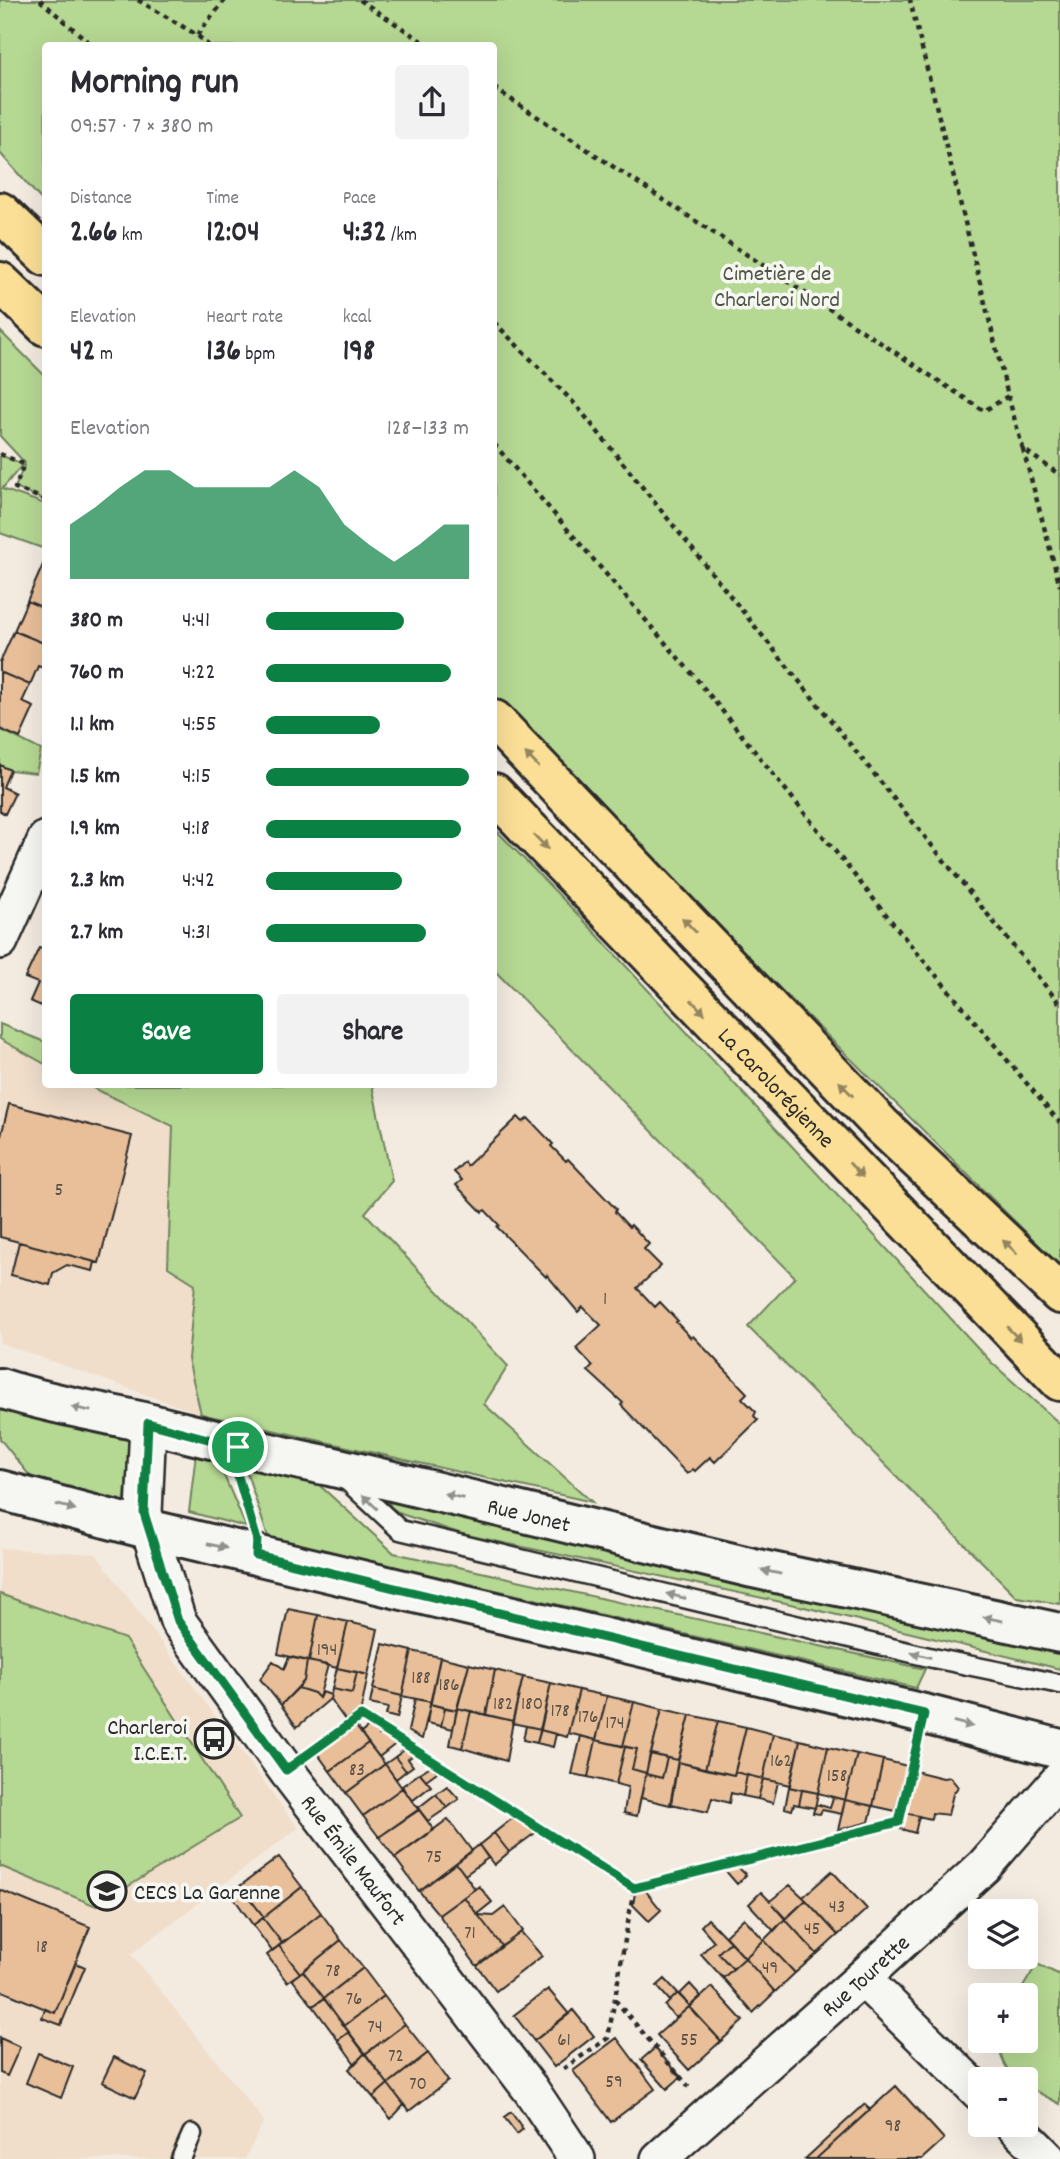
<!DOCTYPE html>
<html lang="en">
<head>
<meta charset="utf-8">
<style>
  body { margin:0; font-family:Dekko,sans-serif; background:#f2f2f3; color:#2b2b33; height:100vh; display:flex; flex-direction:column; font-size:26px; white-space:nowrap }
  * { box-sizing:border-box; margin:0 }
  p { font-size:23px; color:#7c7c81 }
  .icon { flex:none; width:38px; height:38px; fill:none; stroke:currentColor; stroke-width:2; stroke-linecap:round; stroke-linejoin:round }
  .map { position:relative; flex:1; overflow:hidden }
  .sheet { position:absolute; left:42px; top:42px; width:455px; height:1046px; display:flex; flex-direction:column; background:#fff; border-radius:7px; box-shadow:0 7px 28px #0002 }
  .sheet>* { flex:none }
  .buttons { position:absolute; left:968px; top:1899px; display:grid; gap:14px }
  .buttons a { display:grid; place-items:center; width:70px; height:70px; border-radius:7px; background:#fff; box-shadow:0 7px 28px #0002; font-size:35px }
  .pin { position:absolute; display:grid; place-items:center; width:60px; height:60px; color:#fff; margin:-30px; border:4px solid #fff; border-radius:50%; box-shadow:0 2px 7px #0007 }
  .round { display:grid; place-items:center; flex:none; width:74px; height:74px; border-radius:7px; background:#f2f2f3 }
  .headline { display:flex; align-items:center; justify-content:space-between; height:119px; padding:0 28px }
  h1 { font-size:38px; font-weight:700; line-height:52px }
  .figures { display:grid; grid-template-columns:repeat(3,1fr); gap:10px; height:119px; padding:7px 28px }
  .figures div { display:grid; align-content:center }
  .figures b { font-size:30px; font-weight:700 }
  .figures small { font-size:19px; font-weight:400 }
  .figures p { font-size:19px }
  .chart { height:196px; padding:14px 28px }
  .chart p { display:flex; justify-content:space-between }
  .chart svg { width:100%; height:126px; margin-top:7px; fill:#0b8043; opacity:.7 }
  .primary-button { display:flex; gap:14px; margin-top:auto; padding:14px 28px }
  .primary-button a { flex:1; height:80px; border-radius:7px; background:#0b8043; color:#fff; font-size:28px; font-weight:700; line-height:80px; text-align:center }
  .primary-button a+a { background:#f2f2f3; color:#2b2b33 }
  ul { padding:0 28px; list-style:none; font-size:23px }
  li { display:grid; grid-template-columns:112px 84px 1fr; align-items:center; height:52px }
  li i { height:18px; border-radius:9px; background:#0b8043 }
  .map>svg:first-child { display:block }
  .built { fill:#f0decb }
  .green { fill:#b5d892; stroke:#70825e; stroke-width:2 }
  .building { fill:#e9bf99; stroke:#2b2b2b; stroke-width:2 }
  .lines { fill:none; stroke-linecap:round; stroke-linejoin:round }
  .service-casing { stroke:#2b2b2b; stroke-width:23 }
  .minor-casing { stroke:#2b2b2b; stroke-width:40 }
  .tertiary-casing { stroke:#2b2b2b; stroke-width:44 }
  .motorway-casing { stroke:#2b2b2b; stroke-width:44 }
  .path { stroke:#2b2b2b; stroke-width:4.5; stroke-dasharray:5 5; stroke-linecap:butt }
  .service { stroke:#f6f6f2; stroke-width:18 }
  .minor { stroke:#f6f6f2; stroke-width:35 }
  .tertiary { stroke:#f6f6f2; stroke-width:38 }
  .motorway { stroke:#fbdf96; stroke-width:38 }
  .oneway { fill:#938560 }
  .oneway2 { fill:#90908e }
  .route-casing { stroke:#fff; stroke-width:14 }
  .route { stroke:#0b8043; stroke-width:9 }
  .labels { text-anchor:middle; stroke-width:7; stroke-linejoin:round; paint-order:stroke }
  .number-label { font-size:19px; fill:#5a5046 }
  .park-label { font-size:23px; fill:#4e5645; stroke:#f6f6f2 }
  .street-label { font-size:23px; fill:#2b2b2b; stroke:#f6f6f2 }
  .poi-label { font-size:23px; fill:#2b2b2b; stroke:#f6f6f2; text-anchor:end }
</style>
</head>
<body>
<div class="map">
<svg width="1060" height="2159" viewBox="0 0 1060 2159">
  <rect width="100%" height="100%" fill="#f3ebe0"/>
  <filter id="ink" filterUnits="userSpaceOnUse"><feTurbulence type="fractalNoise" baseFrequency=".0143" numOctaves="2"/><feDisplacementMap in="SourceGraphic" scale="14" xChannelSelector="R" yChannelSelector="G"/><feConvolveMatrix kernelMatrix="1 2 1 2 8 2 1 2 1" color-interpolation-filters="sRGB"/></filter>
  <g filter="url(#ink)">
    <path class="built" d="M0,1039L45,1064L46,1085H87L173,1126L168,1267L195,1283L188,1359L201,1414L0,1343Z
      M0,1548L96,1554L298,1828L131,1954L264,2121L245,2159H0Z"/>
    <path class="green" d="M0,0H1060V1266L540,751L494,699V46H46L45,204L0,153Z
      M0,331L45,376V500L15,488L25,463L0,436Z
      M0,455L23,464L2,489L45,504V549L0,533Z
      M0,729L41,750L36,773L10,770L0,766Z
      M494,828L589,926L991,1362L1060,1424V1604L1017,1597L748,1327L795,1277L494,970Z
      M0,1024L45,1042V1064L0,1039Z
      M87,1085H372L392,1181L365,1213L508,1366L484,1404L592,1502L201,1414L188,1359L195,1284L168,1267L173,1126Z
      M0,1406L130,1437L124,1508L38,1486L0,1439Z
      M196,1453L217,1459L246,1527L189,1512Z
      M245,1467L318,1484L394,1553L925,1669L916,1688L268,1537Z
      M386,1497L634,1547L968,1635L1060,1651V1669L800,1606L462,1534L401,1514L391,1507Z
      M0,1594L125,1639L240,1818L96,1906L0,1866Z
      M1037,1964L1060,1975V2104L1026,2086V2079H1016C1006,2069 997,2054 1001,2041L1026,2040V1995H1018Z"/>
    <path class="building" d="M46,558V609L27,601Z
      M27,601L46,609V644L14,631Z
      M14,631L46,644V669L38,666L30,685L0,672V662Z
      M0,672L30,685L22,702L34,707L20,738L0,729Z
      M0,765L10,770L3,787L15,793L5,814L0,811Z
      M39,948L46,950V1008L30,1001L38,983L25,978Z
      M9,1104L132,1136L99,1263L0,1237V1140Z
      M518,1117L523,1122L528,1118L553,1144L551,1146L566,1161L568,1159L616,1209L615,1212L629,1227L631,1225L649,1244L644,1249L661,1266L637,1288L655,1307L660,1302L678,1321L676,1322L691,1338L693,1336L747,1393L742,1398L756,1412L754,1416L758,1420L715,1462L710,1457L695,1471L693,1469L687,1474L621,1405L623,1403L588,1371L593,1366L576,1348L601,1325L583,1307L578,1312L547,1275L546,1277L497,1227L499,1225L485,1210L482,1212L456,1185L462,1180L454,1172L464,1162L467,1166Z
      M19,1242L95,1262L93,1271L67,1265L53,1273L50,1285L11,1275Z
      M288,1609L318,1615L309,1661L278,1654Z
      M318,1615L348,1622L337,1668L309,1661Z
      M348,1622L378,1629L368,1675L337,1668Z
      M383,1644L412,1651L402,1696L373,1689Z
      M412,1651L440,1657L431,1702L402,1696Z
      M289,1657L307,1661L304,1681L281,1705L260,1679L273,1661L284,1669Z
      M440,1657L469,1664L457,1710L430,1704Z
      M307,1661L328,1665L319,1698L314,1693L298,1688L304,1681Z
      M469,1664L495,1670L486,1715L457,1708Z
      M337,1668L357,1672L352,1693L332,1689Z
      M495,1670L523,1677L513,1721L486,1715Z
      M357,1672L368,1675L361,1710L345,1720L330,1699L332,1689L352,1693Z
      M523,1677L551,1683L541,1729L512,1723Z
      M551,1683L579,1690L567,1737L540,1730Z
      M298,1688L314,1693L319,1698L322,1692L331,1695L330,1699L297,1727L281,1705Z
      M373,1689L402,1696L397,1718L386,1715L388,1708L370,1704Z
      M579,1690L607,1696L596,1740L568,1733Z
      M607,1696L634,1702L623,1746L596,1740Z
      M415,1699L431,1702L422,1739L408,1731Z
      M634,1702L662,1709L646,1773L632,1769L637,1749L623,1746Z
      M430,1704L445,1708L441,1726L427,1723Z
      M445,1708L457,1710L453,1729L441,1726Z
      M457,1708L471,1711L462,1748L450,1745Z
      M662,1709L690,1715L678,1760L651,1754Z
      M471,1711L513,1721L506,1761L462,1748Z
      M690,1715L718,1721L705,1769L678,1762Z
      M718,1721L746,1727L734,1775L705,1769Z
      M355,1725L368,1743L330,1771L317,1753Z
      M371,1725L379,1735L387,1729L403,1738L379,1757L361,1733Z
      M526,1726L541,1729L537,1743L523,1740Z
      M746,1727L773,1734L763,1779L735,1772Z
      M540,1730L556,1734L553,1747L537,1743Z
      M773,1734L800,1740L790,1785L763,1779Z
      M581,1736L596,1740L588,1777L572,1774Z
      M596,1740L625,1747L616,1784L588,1777Z
      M800,1740L828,1747L818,1793L789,1787Z
      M368,1743L385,1764L346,1793L330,1771Z
      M412,1744L422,1749L408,1759L413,1766L406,1771L395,1757Z
      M625,1747L637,1749L632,1769L646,1773L637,1816L624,1813L628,1787L616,1784Z
      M828,1747L857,1754L845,1800L818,1793Z
      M650,1754L667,1758L662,1778L646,1774Z
      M857,1754L883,1760L873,1806L845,1800Z
      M395,1757L406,1771L396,1779L385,1764Z
      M667,1758L678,1760L670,1805L641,1798L646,1774L662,1778Z
      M883,1760L907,1766L896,1811L873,1806Z
      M678,1762L734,1775L735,1772L747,1775L743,1796L731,1793L729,1803L712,1798L708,1812L671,1804Z
      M385,1764L402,1788L363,1816L346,1793Z
      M432,1765L437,1772L426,1780L420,1773Z
      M915,1771L943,1778L950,1777L958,1787L953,1794L948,1815L932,1813L931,1819L905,1813Z
      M420,1773L431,1786L412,1801L402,1786Z
      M747,1775L763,1779L758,1799L743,1796Z
      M763,1779L778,1782L773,1803L758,1799Z
      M447,1786L459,1799L447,1808L436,1794Z
      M789,1787L802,1790L799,1805L794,1804L792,1810L785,1808Z
      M402,1788L419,1809L379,1837L363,1816Z
      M802,1790L818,1793L815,1808L799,1805Z
      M436,1794L447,1808L428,1821L418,1808Z
      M833,1797L845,1800L842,1814L822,1810L820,1814L813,1813L816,1804L830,1808Z
      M845,1800L873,1806L869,1822L838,1830Z
      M419,1810L434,1830L395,1858L379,1837Z
      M519,1813L542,1828L509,1852L494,1833Z
      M905,1813L919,1816L915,1833L901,1829Z
      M448,1819L472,1851L419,1891L395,1858Z
      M494,1833L509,1852L494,1865L479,1845Z
      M479,1845L488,1858L465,1875L456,1863Z
      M279,1857L302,1887L264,1917L240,1886Z
      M456,1863L475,1889L439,1915L419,1891Z
      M736,1865L746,1875L737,1884L724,1869Z
      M832,1871L867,1909L838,1935L803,1897Z
      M790,1885L806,1900L786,1919L772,1904L785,1919L774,1931L749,1904L761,1892L770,1901Z
      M240,1886L264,1917L253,1925L231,1894Z
      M479,1886L492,1902L477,1914L464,1897Z
      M302,1887L321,1913L282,1943L263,1918Z
      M0,1890L90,1927L55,2013L0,1990Z
      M645,1890L661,1910L649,1921L633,1905L635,1893Z
      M464,1897L502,1946L477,1966L439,1915Z
      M806,1900L838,1935L817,1954L785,1919Z
      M505,1907L523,1931L502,1946L478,1915L493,1916Z
      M321,1913L341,1940L300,1973L279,1946Z
      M263,1918L282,1943L272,1951L253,1925Z
      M744,1918L764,1940L745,1958L725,1936Z
      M708,1919L730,1942L718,1953L733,1969L723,1978L701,1954L714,1941L701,1926Z
      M785,1919L817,1954L795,1973L764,1940Z
      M521,1932L542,1956L496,1991L477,1966Z
      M341,1940L363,1968L324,1998L303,1971Z
      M764,1940L795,1973L775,1992L745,1958Z
      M730,1942L745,1958L733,1969L718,1953Z
      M279,1946L300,1973L287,1982L267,1955Z
      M745,1958L775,1992L753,2013L723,1978Z
      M76,1963L85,1967L61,2025L42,2018L45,2009L55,2013Z
      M363,1968L384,1996L344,2026L324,1998Z
      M303,1971L324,1998L313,2006L292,1979Z
      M665,1979L678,1993L670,2001L657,1986Z
      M690,1984L701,1996L690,2006L679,1995Z
      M712,1987L743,2021L721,2041L690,2007Z
      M548,1989L569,2014L534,2041L514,2015Z
      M678,1993L690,2006L676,2018L665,2006Z
      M384,1996L405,2024L365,2054L344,2026Z
      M324,1999L349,2032L338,2040L313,2006Z
      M689,2007L721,2041L689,2070L657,2035Z
      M573,2010L594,2036L554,2067L534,2041Z
      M405,2024L428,2053L388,2084L365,2054Z
      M349,2032L365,2053L355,2064L338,2040Z
      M0,2038L20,2047L7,2076L0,2073Z
      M617,2038L655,2089L611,2122L573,2071Z
      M655,2048L681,2077L667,2089L641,2060Z
      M38,2053L73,2067L61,2098L26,2083Z
      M365,2053L388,2084L373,2097L349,2069Z
      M428,2053L448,2081L409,2111L388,2084Z
      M114,2057L147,2073L135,2098L102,2082Z
      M388,2084L404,2105L391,2119L373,2097Z
      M896,2086L944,2139L922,2159H816Z
      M865,2104L870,2110L816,2159H805Z
      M511,2112L523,2129L517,2134L504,2117Z"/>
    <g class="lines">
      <g class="service-casing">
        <path id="service" d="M343,1477L400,1530L933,1658L1060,1684
          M181,2159L192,2134"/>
      </g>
      <g class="minor-casing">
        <g id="minor">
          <path d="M0,941L46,839"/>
          <path id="s1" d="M148,1423L144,1513L178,1621L286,1770L531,2090L577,2159"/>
          <path d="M862,1978L980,2093"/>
          <path d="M1013,2124L1048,2159"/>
          <path id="s2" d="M659,2159L862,1978L984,1866L1060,1779"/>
        </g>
      </g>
      <g class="tertiary-casing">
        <g id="tertiary">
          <path id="s3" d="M0,1388C48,1404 98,1411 147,1423C208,1438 268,1454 330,1466L753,1568L1060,1633"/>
          <path d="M0,1490L151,1530L928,1715L1060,1749"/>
        </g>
      </g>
      <g class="motorway-casing">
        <g id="motorway">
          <path d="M0,212L46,256"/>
          <path d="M0,282L46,326"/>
          <path d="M494,720L881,1125L1060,1294"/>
          <path id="s4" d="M494,793L1060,1381"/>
        </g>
      </g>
      <path class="path" d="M40,0L93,46
        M138,0L197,35L209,46
        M360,0L429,46
        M197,35L225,0
        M494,88L984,411L1008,396L910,0
        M494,322L576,405L1060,1004
        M1008,396L1023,449L1060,475
        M494,444L699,682L909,943L1060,1123
        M1023,449L1060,586
        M0,454L24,464L15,488L46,500
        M241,1485L250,1517
        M316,1749L361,1716L634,1888L608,2038L560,2071
        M634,1888L899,1822L916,1749
        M615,2000L689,2087"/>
      <use href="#service" class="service"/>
      <use href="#minor" class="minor"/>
      <use href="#tertiary" class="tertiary"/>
      <use href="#motorway" class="motorway"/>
    </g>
    <defs><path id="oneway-solid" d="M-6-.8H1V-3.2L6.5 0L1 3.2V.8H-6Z" transform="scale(1.75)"/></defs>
    <g class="oneway">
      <use href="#oneway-solid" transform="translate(532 760) rotate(-134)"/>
      <use href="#oneway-solid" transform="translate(541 842) rotate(46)"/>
      <use href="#oneway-solid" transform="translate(689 925) rotate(-134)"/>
      <use href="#oneway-solid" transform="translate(698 1007) rotate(46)"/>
      <use href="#oneway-solid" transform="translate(846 1089) rotate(-134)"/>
      <use href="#oneway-solid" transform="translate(856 1170) rotate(46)"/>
      <use href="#oneway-solid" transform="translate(1010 1247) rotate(-137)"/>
      <use href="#oneway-solid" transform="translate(1014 1334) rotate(46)"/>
    </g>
    <g class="oneway2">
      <use href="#oneway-solid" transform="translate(81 1409) rotate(-168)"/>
      <use href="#oneway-solid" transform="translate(454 1496) rotate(-166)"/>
      <use href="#oneway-solid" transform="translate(370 1502) rotate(-137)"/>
      <use href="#oneway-solid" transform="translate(66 1507) rotate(15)"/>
      <use href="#oneway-solid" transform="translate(217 1546) rotate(13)"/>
      <use href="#oneway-solid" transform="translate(771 1572) rotate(-168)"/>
      <use href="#oneway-solid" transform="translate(676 1596) rotate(-166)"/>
      <use href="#oneway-solid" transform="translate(993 1619) rotate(-168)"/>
      <use href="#oneway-solid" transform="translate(921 1655) rotate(-166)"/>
      <use href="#oneway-solid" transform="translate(963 1724) rotate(14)"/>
    </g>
  </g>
  <g class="lines" filter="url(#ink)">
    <g class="route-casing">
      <path id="route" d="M148,1423L238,1447L233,1460L257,1540L256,1555L924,1714L899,1822L634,1888L361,1716L286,1770L178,1621L144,1513Z"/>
    </g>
    <use href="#route" class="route"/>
  </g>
  <defs>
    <g id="bus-ring" transform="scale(2.0125)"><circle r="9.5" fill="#f6f6f2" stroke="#2b2b2b" stroke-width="1.5"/><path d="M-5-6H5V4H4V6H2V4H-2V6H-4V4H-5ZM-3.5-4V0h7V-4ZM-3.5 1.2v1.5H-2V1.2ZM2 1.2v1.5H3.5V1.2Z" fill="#2b2b2b"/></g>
    <g id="school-ring" transform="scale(2.0125)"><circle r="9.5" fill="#f6f6f2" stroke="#2b2b2b" stroke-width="1.5"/><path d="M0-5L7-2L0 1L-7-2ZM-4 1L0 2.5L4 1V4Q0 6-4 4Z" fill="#2b2b2b"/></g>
  </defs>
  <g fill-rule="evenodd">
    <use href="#bus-ring" x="214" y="1739"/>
    <use href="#school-ring" x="107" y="1891"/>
  </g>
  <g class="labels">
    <g class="number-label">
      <text x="59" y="1195">5</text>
      <text x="605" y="1304">1</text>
      <text x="327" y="1655">194</text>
      <text x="421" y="1683">188</text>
      <text x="449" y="1690">186</text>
      <text x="503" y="1709">182</text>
      <text x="532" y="1709">180</text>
      <text x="560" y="1716">178</text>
      <text x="588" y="1722">176</text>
      <text x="615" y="1728">174</text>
      <text x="781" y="1766">162</text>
      <text x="357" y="1775">83</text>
      <text x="837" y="1781">158</text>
      <text x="434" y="1862">75</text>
      <text x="837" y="1912">43</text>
      <text x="812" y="1934">45</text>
      <text x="470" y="1938">71</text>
      <text x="42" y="1952">18</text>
      <text x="770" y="1973">49</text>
      <text x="333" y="1976">78</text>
      <text x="354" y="2004">76</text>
      <text x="375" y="2032">74</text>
      <text x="564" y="2045">61</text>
      <text x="689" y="2045">55</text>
      <text x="396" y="2061">72</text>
      <text x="614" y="2087">59</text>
      <text x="418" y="2089">70</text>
      <text x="893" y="2131">98</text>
    </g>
    <g class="park-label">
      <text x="777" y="280">Cimetière de<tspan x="777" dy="26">Charleroi Nord</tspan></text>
    </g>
    <g class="street-label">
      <text dy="8" stroke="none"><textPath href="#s4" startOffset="408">La Carolorégienne</textPath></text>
      <text dy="8" stroke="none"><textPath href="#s3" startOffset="544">Rue Jonet</textPath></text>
      <text dy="8" stroke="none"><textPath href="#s1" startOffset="500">Rue Émile Maufort</textPath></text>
      <text dy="8" stroke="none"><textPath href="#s2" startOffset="276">Rue Tourette</textPath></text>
    </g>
    <g class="poi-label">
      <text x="187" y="1734">Charleroi<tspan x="187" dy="26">I.C.E.T.</tspan></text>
      <text x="134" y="1899" text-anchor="start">CECS La Garenne</text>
    </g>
  </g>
</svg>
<div class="buttons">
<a><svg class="icon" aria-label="layers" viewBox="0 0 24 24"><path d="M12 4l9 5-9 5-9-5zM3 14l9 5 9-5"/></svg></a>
<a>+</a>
<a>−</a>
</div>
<div class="pin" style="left:238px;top:1447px;background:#1e9e55"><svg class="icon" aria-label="arrive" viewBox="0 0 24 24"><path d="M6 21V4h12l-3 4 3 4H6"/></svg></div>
<section class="sheet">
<div class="headline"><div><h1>Morning run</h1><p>09:57 · 7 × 380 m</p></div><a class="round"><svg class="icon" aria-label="share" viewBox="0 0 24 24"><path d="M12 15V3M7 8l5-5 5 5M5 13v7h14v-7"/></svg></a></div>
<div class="figures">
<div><p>Distance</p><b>2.66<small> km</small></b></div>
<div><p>Time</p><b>12:04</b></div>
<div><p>Pace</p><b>4:32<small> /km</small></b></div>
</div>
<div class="figures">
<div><p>Elevation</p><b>42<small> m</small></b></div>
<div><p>Heart rate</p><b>136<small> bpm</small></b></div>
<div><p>kcal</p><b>198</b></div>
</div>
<div class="chart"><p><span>Elevation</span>128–133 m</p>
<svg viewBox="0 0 160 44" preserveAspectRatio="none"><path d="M0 44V25L10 19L20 12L30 6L40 6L50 12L60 12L70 12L80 12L90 6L100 12L110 25L120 32L130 38L140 32L150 25L160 25V44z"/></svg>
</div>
<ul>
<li><b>380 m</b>4:41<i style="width:68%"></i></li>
<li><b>760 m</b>4:22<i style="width:91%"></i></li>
<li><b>1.1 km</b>4:55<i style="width:56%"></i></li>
<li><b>1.5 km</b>4:15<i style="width:100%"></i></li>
<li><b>1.9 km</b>4:18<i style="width:96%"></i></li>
<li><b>2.3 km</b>4:42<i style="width:67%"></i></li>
<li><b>2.7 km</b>4:31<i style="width:79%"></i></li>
</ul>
<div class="primary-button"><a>Save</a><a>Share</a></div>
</section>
</div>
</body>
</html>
